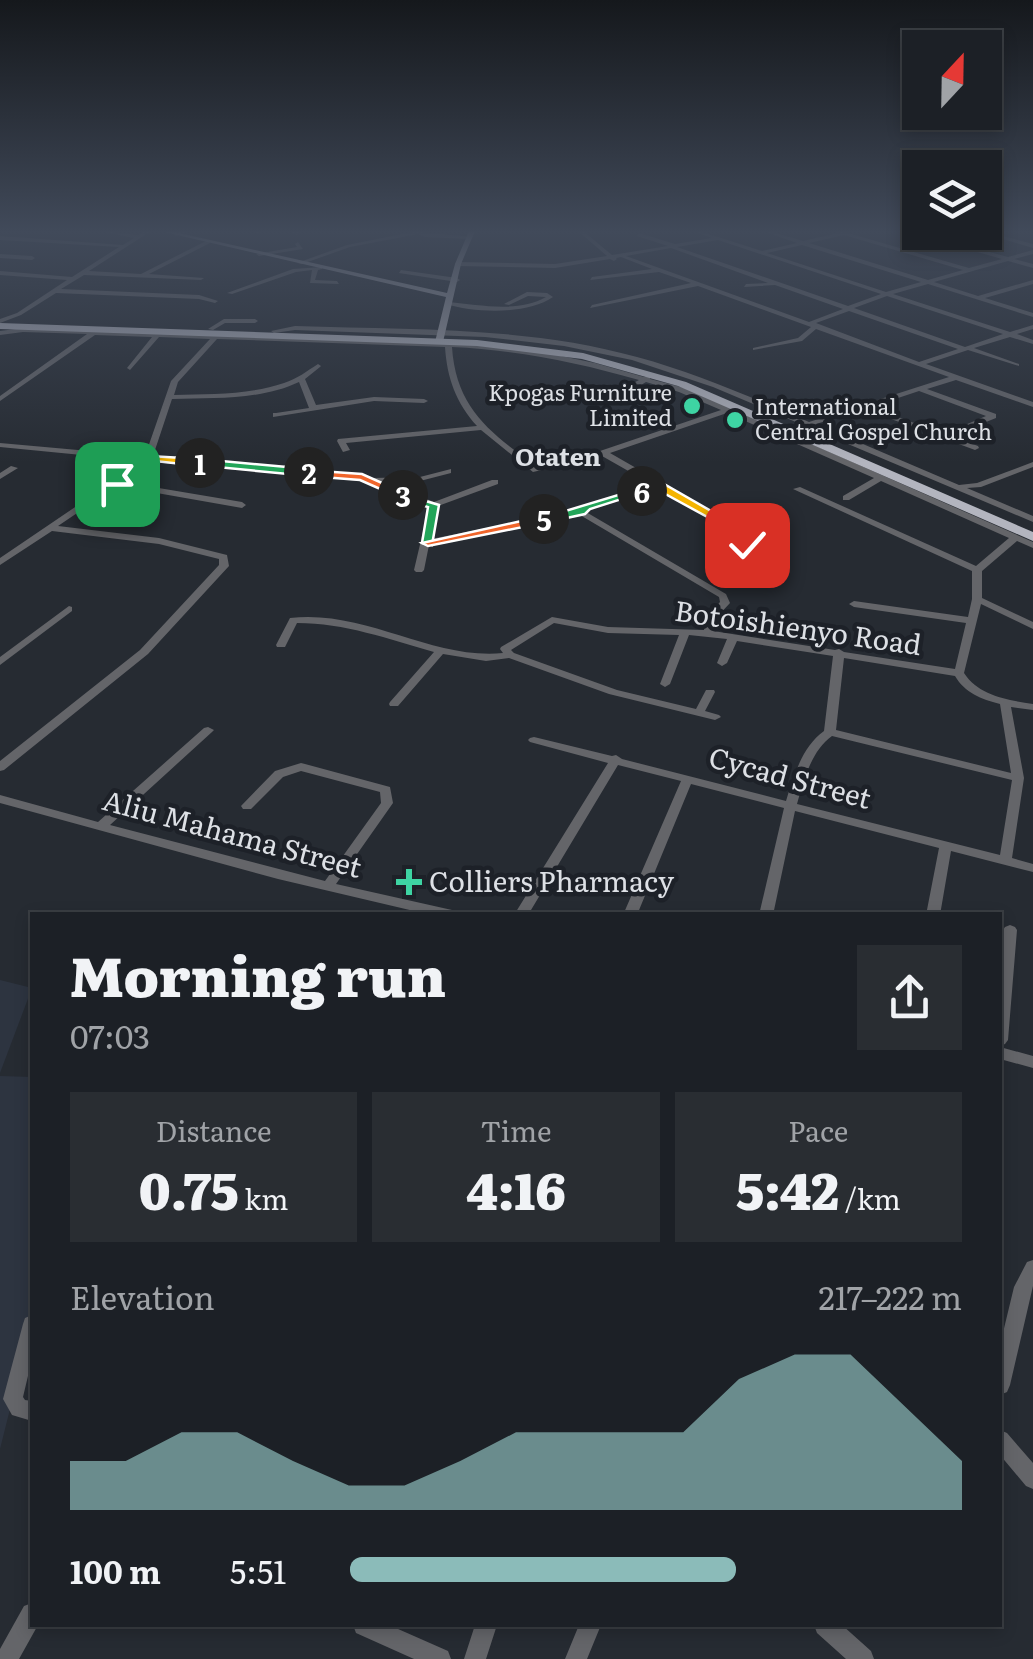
<!DOCTYPE html>
<html lang="en">
<head>
<meta charset="utf-8">
<style>
  body { margin:0; font-family:Literata,serif; background:#292d32; color:#f1f3f6; height:100vh; display:flex; flex-direction:column; font-size:38px; white-space:nowrap }
  * { box-sizing:border-box; margin:0 }
  p { font-size:32px; color:#a0a3a7 }
  .icon { flex:none; width:55px; height:55px; fill:none; stroke:currentColor; stroke-width:2; stroke-linecap:round; stroke-linejoin:round }
  .map { position:relative; flex:1; overflow:hidden }
  .panel { position:absolute; left:30px; top:912px; width:972px; height:715px; display:flex; flex-direction:column; background:#1c2026; border-radius:0px; box-shadow:0 5px 15px #0003,0 0 0 2px #3a3e43 }
  .panel>* { flex:none }
  .needle { width:65px; rotate:22deg }
  .buttons { position:absolute; left:902px; top:30px; display:grid; gap:20px }
  .buttons a { display:grid; place-items:center; width:100px; height:100px; border-radius:0px; background:#1c2026; box-shadow:0 5px 15px #0003,0 0 0 2px #3a3e43; font-size:50px }
  .pin { position:absolute; display:grid; place-items:center; width:85px; height:85px; color:#fff; margin:-42px; border-radius:20px; box-shadow:0 5px 15px #0006 }
  .km { position:absolute; width:50px; height:50px; margin:-25px; border-radius:50%; background:#222; color:#fff; font-size:28px; line-height:50px; text-align:center }
  .round { display:grid; place-items:center; flex:none; width:105px; height:105px; border-radius:0px; background:#292d32 }
  .head { display:flex; align-items:center; justify-content:space-between; height:170px; padding:0 40px }
  h1 { font-size:55px; font-weight:800; line-height:75px }
  .figures { display:grid; grid-template-columns:repeat(3,1fr); gap:15px; height:170px; padding:10px 40px }
  .figures div { display:grid; align-content:center; border-radius:0px; background:#292d32; text-align:center }
  .figures b { font-size:50px; font-weight:800 }
  .figures small { font-size:28px; font-weight:400 }
  .figures p { font-size:28px }
  .chart { height:280px; padding:20px 40px }
  .chart p { display:flex; justify-content:space-between }
  .chart svg { width:100%; height:180px; margin-top:10px; fill:#8bbbb9; opacity:.7 }
  ul { padding:0 40px; list-style:none; font-size:32px }
  li { display:grid; grid-template-columns:160px 120px 1fr; align-items:center; height:75px }
  li i { height:25px; border-radius:12px; background:#8bbbb9 }
  .map>svg:first-child { display:block }
  .built { fill:#2d3440 }
  .lines { fill:none; stroke-linecap:round; stroke-linejoin:round }
  .minor { fill:#646569; fill-rule:evenodd }
  .major { fill:#9d9ea6; fill-rule:evenodd }
  .highway { fill:#b3b5bf; fill-rule:evenodd }
  .split-1 { fill:#f5b400; stroke:#fff; stroke-width:2.5 }
  .split-2 { fill:#22a559; stroke:#fff; stroke-width:2.5 }
  .split-3 { fill:#f0652b; stroke:#fff; stroke-width:2.5 }
  .split-4 { fill:#22a559; stroke:#fff; stroke-width:2.5 }
  .split-5 { fill:#f0652b; stroke:#fff; stroke-width:2.5 }
  .split-6 { fill:#22a559; stroke:#fff; stroke-width:2.5 }
  .split-7 { fill:#f5b400; stroke:#fff; stroke-width:2.5 }
  .split-8 { fill:#f5b400; stroke:#fff; stroke-width:2.5 }
  .poi-dot { fill:#3ed4a3; stroke:#1d2128; stroke-width:4 }
  .labels { text-anchor:middle; stroke-width:9; stroke-linejoin:round; paint-order:stroke }
  .far-poi-label { font-size:22px; fill:#dde0e5; stroke:#1d2128; text-anchor:end }
  .far-neighbourhood-label { font-size:25px; font-weight:bold; fill:#dde0e5; stroke:#1d2128 }
  .street-label { font-size:28px; fill:#dde0e5; stroke:#1d2128 }
  .poi-label { font-size:28px; fill:#dde0e5; stroke:#1d2128; text-anchor:start }
</style>
</head>
<body>
<div class="map">
<svg width="1033" height="1659" viewBox="0 0 1033 1659">
  <rect width="100%" height="100%" fill="#262b32"/>
  <path class="built" d="M0,980L32,988L0,1073Z
    M0,1076L32,1077V1321L0,1449Z"/>
  <g class="lines">
    <path class="minor" d="M101,231L138,235L145,231H151L89,271L141,274L208,240L210,243L149,274L204,278L201,280L84,275L61,289L199,295L218,301L215,303L199,299L56,293L21,315L0,323V319L17,313L67,280L0,275V271L72,277L119,247L0,240V236L123,245L134,238Z
      M182,231H190L176,236L173,234Z
      M248,231H261L258,233Z
      M290,231H296L300,233L297,235Z
      M411,231L472,237L469,239L425,237L418,234L350,247L302,264L297,263L347,245L412,232Z
      M578,231H583L612,255L668,246L637,236L639,233L675,244L712,238L693,231H699L762,251L797,243L763,231H769L803,241L838,233L835,231H841L969,268L1002,259L904,231H912L1008,257L1033,250V254L1014,259L1033,264V268L1008,261L934,282L978,296L1033,280V284L985,298L1033,313V317L928,284L893,294L1010,332L1033,325V329L1017,334L1033,340V344L1010,337L974,348L1019,364V366L968,350L926,364L1033,402V407L956,380L927,389L996,414V418L951,436L978,446L979,448L975,450L864,409L816,424L959,485L977,483L1033,462V467L981,487L967,488L1033,516V522L713,387L632,360L564,346L485,337L295,330L274,333L271,331L295,326C408,330 527,326 637,357C696,373 753,398 809,422L949,377L816,329L802,341L753,350V348L798,338L811,327L698,286L590,308L592,305L691,283L659,272L590,280L592,277L652,269L621,257L616,258L617,259L614,261L610,259L555,268L458,266L455,264L458,262L555,264L607,256ZM844,235L963,270L928,280L809,243ZM718,240L881,294L848,306L677,247ZM802,245L921,282L886,292L767,253ZM671,248L768,283L746,284L744,287L775,285L843,309L809,322L626,256ZM887,296L1003,334L965,347L854,308ZM849,311L958,349L919,362L816,323ZM919,391L986,416L944,434L871,407Z
      M985,231L1033,244V248L982,233Z
      M298,242L303,249L259,256L256,254L297,247L295,244Z
      M0,254L32,256L35,258L32,260L0,258Z
      M322,267V269L318,270L315,280L337,281L339,284L310,283L312,270L296,272L232,294L227,293L293,269Z
      M401,270L457,278L460,280L457,282L399,273Z
      M527,292L547,293L553,297C527,315 475,313 446,304L449,302C480,305 518,313 546,297L528,296L509,305L504,304Z
      M224,319H255L258,321L255,323H225L213,330L208,329Z
      M23,328L468,344L537,351L595,363L644,377L650,376V379L685,388L1033,542V548L1017,541L982,571V598L1033,622V629L981,604L964,673C979,696 1008,700 1033,704V710L1011,707L1024,778L1012,858L1033,864V872L951,851L940,915H926L939,848L795,811L773,915H759L784,808L691,784L637,915H623L681,781L618,765L528,915H514L608,763L530,742L528,740L530,738L534,737L612,756L616,755L622,759L786,801C794,775 802,747 824,731L833,656L737,641L727,663L722,666L717,663L727,639L689,635L670,684L665,687L660,684L679,635L608,633L554,623L511,650L514,653L617,690L696,709L706,690H714L715,692L705,711L719,715L721,717L715,720L609,694L509,658L486,661L443,654L398,706H390L389,704L390,702L434,652C388,639 345,623 297,623L285,647H277L276,645L290,618C365,609 431,660 503,653L500,649L501,647L552,617L608,627L704,630L706,617L720,602L719,597L580,515L429,545L424,570L422,572H416L414,570L429,506L371,482L153,462L123,482L242,502L246,505L242,508L117,486L58,526L159,538L227,555L229,566L148,654L4,770L0,771V761L140,650L219,565V559L159,544L52,531L0,565V558L143,461L0,447V443L145,456L171,381L210,339L159,337L130,370L127,368L152,337L95,335L0,401V396L87,334L23,332L0,335V331ZM217,339L445,347C447,378 456,403 477,426L338,439L337,441L343,452L350,450L346,443L481,430L533,472L602,456L653,485L583,505L578,510L431,539L438,506L498,484V480H492L434,502L384,482L420,481L451,473V469L420,477L372,478L153,456L172,399C214,398 261,400 299,382L309,408L276,413H273V417L374,401L424,403L428,401L424,399L374,397L316,405L305,379L320,367L321,366L318,364C307,371 297,379 284,383C249,395 210,394 174,395L178,382ZM452,347C516,350 577,362 639,380L622,389V393H628L646,382L679,392L721,410L600,451L537,467C491,433 456,409 452,347ZM727,413L874,478L843,496V500H849L881,481L1009,538L976,566L800,487L793,489L972,571V599L968,617L854,601L849,604L854,607L966,623L955,669L844,652L839,649L835,650L713,631L716,618L730,603L726,594L586,512L589,509L659,489L745,538L754,540L736,545L713,547V551C736,552 763,546 784,536V532H778L768,537L751,534L610,453ZM844,658L955,676C965,693 981,699 1000,704L1011,773L836,730ZM832,736L1012,780L1000,855L797,804C804,780 811,751 832,736Z
      M11,466L18,468L0,479V473Z
      M69,606L72,607V611L0,665V657Z
      M208,727L214,730L212,732L110,825L325,881L381,803L380,792L301,771L283,777L251,809H243L241,806L275,771L301,763L305,764L390,787L393,803L336,884L452,910L457,912L459,915H431L278,879L0,803V795L98,822L204,728Z
      M1010,925L1015,927L1017,930L1008,1040L1005,1044L1000,1046V962L1003,930L1005,927Z
      M1000,1047L1033,1056V1068L1000,1059Z
      M1033,1260V1286L1010,1385L1007,1392L1000,1395V1345L1014,1287L1027,1262Z
      M32,1315V1359L23,1397L25,1400L32,1401V1421L12,1415L3,1399L23,1324L25,1318Z
      M1000,1430L1007,1433L1033,1463V1489L1026,1486L1000,1455Z
      M32,1603V1625H38L19,1659H0V1649L24,1606Z
      M353,1625H389L448,1651L451,1659H414L356,1633Z
      M475,1625H497L486,1659H464Z
      M579,1625H601L587,1659H565Z
      M814,1625H842L871,1651L874,1659H846L817,1633Z"/>
    <path class="major" d="M160,231H170L447,293L455,264L469,231H475L461,264L443,342L439,344L435,342L446,297Z"/>
    <path class="highway" d="M0,323L477,340L583,353L686,382L1033,532V541L678,386L582,359L477,346L0,329Z"/>
  </g>
  <linearGradient id="sky" x2="0" y2="1"><stop stop-color="#15181c"/><stop offset="0.5" stop-color="#414a5a"/><stop offset="1" stop-color="#414a5a" stop-opacity="0"/></linearGradient>
  <rect width="1033" height="463" fill="url(#sky)"/>
  <path class="split-1" d="M149,456L200,459L205,463L200,466L155,461L121,487H113V482Z"/>
  <path class="split-2" d="M200,459L309,469L314,472L309,476L196,465Z"/>
  <path class="split-3" d="M305,470L362,474L409,495L403,499L360,480L309,476Z"/>
  <path class="split-4" d="M399,493L439,505L432,545L422,543L428,507L399,498Z"/>
  <path class="split-5" d="M544,516L548,522L428,546L422,543Z"/>
  <path class="split-6" d="M638,489L647,491L590,509L585,514L544,523L539,519Z"/>
  <path class="split-7" d="M656,484H664L732,523L722,525L658,490L642,495L637,491Z"/>
  <path class="split-8" d="M722,521H730L768,540L743,548V543L752,540L722,525Z"/>
  <g class="poi-dot">
    <circle cx="692" cy="406" r="10"/>
    <circle cx="735" cy="420" r="10"/>
    <path d="M404 867h10v10h10v10h-10v10h-10v-10h-10v-10h10z"/>
  </g>
  <g class="labels">
    <g class="far-poi-label">
      <text x="672" y="401">Kpogas Furniture<tspan x="672" dy="25">Limited</tspan></text>
      <text x="755" y="415" text-anchor="start">International<tspan x="755" dy="25">Central Gospel Church</tspan></text>
    </g>
    <g class="far-neighbourhood-label">
      <text x="558" y="466">Otaten</text>
    </g>
    <g class="street-label">
      <text transform="translate(798 628) rotate(8)" y="10">Botoishienyo Road</text>
      <text transform="translate(790 778) rotate(15)" y="10">Cycad Street</text>
      <text transform="translate(232 834) rotate(15)" y="10">Aliu Mahama Street</text>
    </g>
    <g class="poi-label">
      <text x="429" y="892">Colliers Pharmacy</text>
    </g>
  </g>
</svg>
<div class="buttons">
<a><svg class="needle" viewBox="-14 -14 28 28"><path d="M0-13l5 13h-10z" fill="#e53935"/><path d="M0 13l5-13h-10z" fill="#a0a3a7"/></svg></a>
<a><svg class="icon" aria-label="layers" viewBox="0 0 24 24"><path d="M12 4l9 5-9 5-9-5zM3 14l9 5 9-5"/></svg></a>
</div>
<div class="pin" style="left:117px;top:484px;background:#1e9e55"><svg class="icon" aria-label="arrive" viewBox="0 0 24 24"><path d="M6 21V4h12l-3 4 3 4H6"/></svg></div>
<div class="pin" style="left:747px;top:545px;background:#d93025"><svg class="icon" aria-label="check" viewBox="0 0 24 24"><path d="M5 12l5 5 9-10"/></svg></div>
<b class="km" style="left:200px;top:463px">1</b>
<b class="km" style="left:309px;top:472px">2</b>
<b class="km" style="left:403px;top:495px">3</b>
<b class="km" style="left:544px;top:519px">5</b>
<b class="km" style="left:642px;top:491px">6</b>
<section class="panel">
<div class="head"><div><h1>Morning run</h1><p>07:03</p></div><a class="round"><svg class="icon" aria-label="share" viewBox="0 0 24 24"><path d="M12 15V3M7 8l5-5 5 5M5 13v7h14v-7"/></svg></a></div>
<div class="figures">
<div><p>Distance</p><b>0.75<small> km</small></b></div>
<div><p>Time</p><b>4:16</b></div>
<div><p>Pace</p><b>5:42<small> /km</small></b></div>
</div>
<div class="chart"><p><span>Elevation</span>217–222 m</p>
<svg viewBox="0 0 160 44" preserveAspectRatio="none"><path d="M0 44V32L10 32L20 25L30 25L40 32L50 38L60 38L70 32L80 25L90 25L100 25L110 25L120 12L130 6L140 6L150 19L160 32V44z"/></svg>
</div>
<ul>
<li><b>100 m</b>5:51<i style="width:63%"></i></li>
</ul>
</section>
</div>
</body>
</html>
